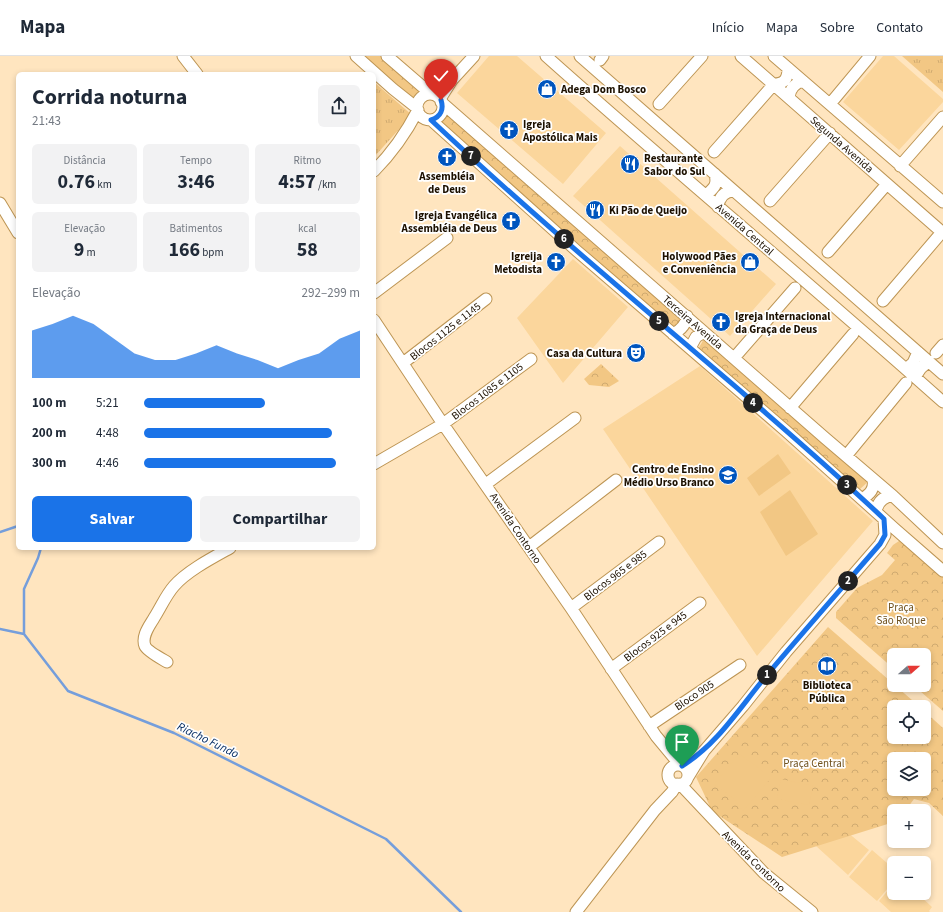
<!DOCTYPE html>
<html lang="pt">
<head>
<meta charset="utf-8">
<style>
  body { margin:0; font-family:"Source Sans 3",sans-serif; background:#f2f2f3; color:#1f2937; height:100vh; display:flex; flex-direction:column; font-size:15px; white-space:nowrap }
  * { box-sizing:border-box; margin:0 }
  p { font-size:13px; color:#747a83 }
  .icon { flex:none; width:22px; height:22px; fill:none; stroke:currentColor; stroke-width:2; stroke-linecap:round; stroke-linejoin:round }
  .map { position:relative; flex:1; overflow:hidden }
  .side { position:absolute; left:16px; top:16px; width:360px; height:478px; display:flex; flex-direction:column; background:#fff; border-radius:6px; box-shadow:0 2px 6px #0003 }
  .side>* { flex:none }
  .needle { width:26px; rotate:69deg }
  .controls { position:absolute; left:887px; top:592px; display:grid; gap:8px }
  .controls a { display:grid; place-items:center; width:44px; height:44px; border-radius:6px; background:#fff; box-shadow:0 2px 6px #0003; font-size:20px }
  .pin { position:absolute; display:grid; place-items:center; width:34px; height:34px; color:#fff; margin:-41px -17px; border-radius:50% 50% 50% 0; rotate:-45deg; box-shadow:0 0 4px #0007 }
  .pin .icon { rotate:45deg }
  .km { position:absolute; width:20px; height:20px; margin:-10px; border-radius:50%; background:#222; color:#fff; font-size:11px; line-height:20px; text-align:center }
  .round { display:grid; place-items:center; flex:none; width:42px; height:42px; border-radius:6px; background:#f2f2f3 }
  .headline { display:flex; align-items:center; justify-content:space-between; height:68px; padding:0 16px }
  h1 { font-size:22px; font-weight:700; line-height:30px }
  .figures { display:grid; grid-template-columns:repeat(3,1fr); gap:6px; height:68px; padding:4px 16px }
  .figures div { display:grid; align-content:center; border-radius:6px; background:#f2f2f3; text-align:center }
  .figures b { font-size:20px; font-weight:700 }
  .figures small { font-size:11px; font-weight:400 }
  .figures p { font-size:11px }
  .chart { height:112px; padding:8px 16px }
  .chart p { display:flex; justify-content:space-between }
  .chart svg { width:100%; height:72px; margin-top:4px; fill:#1a73e8; opacity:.7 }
  .button { display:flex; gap:8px; margin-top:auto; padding:8px 16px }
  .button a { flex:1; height:46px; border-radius:6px; background:#1a73e8; color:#fff; font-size:16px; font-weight:700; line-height:46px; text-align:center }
  .button a+a { background:#f2f2f3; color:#1f2937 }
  ul { padding:0 16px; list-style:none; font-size:13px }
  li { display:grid; grid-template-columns:64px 48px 1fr; align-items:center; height:30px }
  li i { height:10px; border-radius:5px; background:#1a73e8 }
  header { display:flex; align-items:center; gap:24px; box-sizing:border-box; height:56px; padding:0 20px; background:#fff; border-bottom:1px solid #e0e1e3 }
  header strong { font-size:19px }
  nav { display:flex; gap:22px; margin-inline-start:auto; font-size:14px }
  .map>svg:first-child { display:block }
  .built { fill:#fbd69c }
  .grass { fill:url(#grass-tufts) }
  .forest { fill:url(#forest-crowns); fill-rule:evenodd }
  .pitch { fill:#f2c784 }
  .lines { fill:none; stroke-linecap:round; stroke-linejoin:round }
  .stream { stroke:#759edb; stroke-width:2.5 }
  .minor-casing { stroke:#bd9554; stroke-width:13 }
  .minor { stroke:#fff; stroke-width:11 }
  .route-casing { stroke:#fff; stroke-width:8 }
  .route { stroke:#1a73e8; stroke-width:5 }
  .labels { text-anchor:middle; stroke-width:3.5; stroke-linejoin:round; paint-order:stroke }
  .poi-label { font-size:11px; font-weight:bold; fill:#1c1000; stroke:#fff; text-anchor:start }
  .street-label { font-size:11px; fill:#1c1000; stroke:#fff }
  .park-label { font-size:11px; fill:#70521e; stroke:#fff }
  .water-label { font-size:12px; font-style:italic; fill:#072e64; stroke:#fff }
</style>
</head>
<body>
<header>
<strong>Mapa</strong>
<nav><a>Início</a><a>Mapa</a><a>Sobre</a><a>Contato</a></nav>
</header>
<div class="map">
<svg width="943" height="856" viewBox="0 0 943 856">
  <defs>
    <pattern id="grass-tufts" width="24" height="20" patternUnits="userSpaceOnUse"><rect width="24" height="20" fill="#f2c784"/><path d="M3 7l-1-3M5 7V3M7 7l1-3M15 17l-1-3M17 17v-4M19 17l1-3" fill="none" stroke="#cfaa70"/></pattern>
    <pattern id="forest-crowns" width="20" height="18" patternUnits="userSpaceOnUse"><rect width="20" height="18" fill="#f2c784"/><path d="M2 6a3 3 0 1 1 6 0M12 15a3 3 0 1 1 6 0" fill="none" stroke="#cfaa70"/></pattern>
  </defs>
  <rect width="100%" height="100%" fill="#ffe5bf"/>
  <path class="built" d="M489,0H517L606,77L563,128L457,37Z
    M883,0H894L943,43V46L899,94L843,46Z
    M620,90L776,228L730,280L573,140Z
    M573,203L628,251L563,327L517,262Z
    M700,310L873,465L757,600L603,373Z
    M836,767L869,794L848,819L816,790Z
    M872,794L894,813V825L877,845L849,821Z
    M894,827V837H917L932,851L929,855L930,856H891L879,845Z"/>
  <path class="grass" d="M902,0H943V36Z
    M374,26L412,59L374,101Z"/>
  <path class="forest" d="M362,0H388L423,31L411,44Z
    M446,53L685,261L674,272L438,64Z
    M705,281L870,424L860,433L697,295Z
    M601,308L619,325L609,331L589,329L584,323Z
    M899,485H904L943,519V655L913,629H924V599H894V613L836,562V556L857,532L882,519L895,504L887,497L893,489Z
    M828,571L920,651H894V681H924V655L943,672V760L929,747L914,743L905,755H894V766L782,801L712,755L696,721ZM894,703H924V733H894Z"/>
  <path class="pitch" d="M778,398L791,417L759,440L747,422Z
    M790,434L818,478L786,500L760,456Z
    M739,698L759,712L770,723L743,755L733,742L714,728Z
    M781,723L813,730L809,749L777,743Z"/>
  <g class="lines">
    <path class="stream" d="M0,476L18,470
      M41,492L38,502L24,533V578L68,635L174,677L386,783L461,856
      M0,573L24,578"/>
    <g class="minor-casing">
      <path id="minor" d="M183,0L197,18
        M356,0L393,33L417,52
        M387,0L431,38
        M546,0C677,117 812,229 943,346
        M580,0L943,318
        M741,0L943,177
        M774,0L943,146
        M600,4L603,0
        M774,28C785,28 788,22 788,12
        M417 51a13 13 0 1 1 26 0a13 13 0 1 1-26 0Z
        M789,41C790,33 795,27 803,25
        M440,43L452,24L474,0
        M441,46L825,382L893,440L943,487
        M659,48L702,0
        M830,48L870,0
        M431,64L577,195L786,375L895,473L943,515
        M714,96L774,28
        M900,110L943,61
        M374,115C392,97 406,77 418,54
        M706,139C714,132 718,129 715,118
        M770,145L830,77
        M0,147L18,177
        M718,151C719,141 724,135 734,135
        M828,196L887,128
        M374,237L447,182
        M883,245L942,176
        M374,264L443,368L571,552L656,680L680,709
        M673,278C681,274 686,269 687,260
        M690,292L696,281L704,276
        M936,297L943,289
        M734,302L795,232
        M403,307L486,243
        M906,313L913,307L918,296
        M915,321L921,312L929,305
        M790,352L853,278
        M846,400L906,327
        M374,408L443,368L531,303
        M486,428L575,362
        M862,443C870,438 875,433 873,423
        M876,455C878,446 883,440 893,440
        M529,491L616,424
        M571,552L659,486
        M167,606C162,603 147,595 145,590C141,580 150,569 154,562C161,551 166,539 174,530C187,515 212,502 230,492
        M611,613L700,547
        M649,670L740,609
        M668 719a10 10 0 1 1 20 0a10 10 0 1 1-20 0Z
        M688,721L704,695L743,650L786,596L880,488L885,479L884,463
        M680,728L764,817L812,856
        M576,856L655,754L672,736L677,728"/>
    </g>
    <use href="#minor" class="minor"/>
  </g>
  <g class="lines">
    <g class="route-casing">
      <path id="route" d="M441,44C444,53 441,61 431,64C532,159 639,248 744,338C791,379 839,420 884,463L885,479L880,488C842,532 804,575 767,619C740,651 718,688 682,710"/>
    </g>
    <use href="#route" class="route"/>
  </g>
  <defs>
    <g id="shop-disc" transform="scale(1)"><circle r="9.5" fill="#0055be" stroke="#fff"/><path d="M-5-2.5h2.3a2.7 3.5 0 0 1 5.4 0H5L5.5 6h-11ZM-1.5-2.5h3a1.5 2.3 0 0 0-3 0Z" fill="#fff"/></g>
    <g id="church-disc" transform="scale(1)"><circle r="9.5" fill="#0055be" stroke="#fff"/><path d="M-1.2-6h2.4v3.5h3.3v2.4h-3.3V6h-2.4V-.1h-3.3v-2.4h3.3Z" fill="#fff"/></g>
    <g id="restaurant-disc" transform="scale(1)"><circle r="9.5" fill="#0055be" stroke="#fff"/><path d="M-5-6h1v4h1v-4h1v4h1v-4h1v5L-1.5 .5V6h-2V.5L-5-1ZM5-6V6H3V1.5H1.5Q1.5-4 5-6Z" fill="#fff"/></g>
    <g id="theatre-disc" transform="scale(1)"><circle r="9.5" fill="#0055be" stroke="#fff"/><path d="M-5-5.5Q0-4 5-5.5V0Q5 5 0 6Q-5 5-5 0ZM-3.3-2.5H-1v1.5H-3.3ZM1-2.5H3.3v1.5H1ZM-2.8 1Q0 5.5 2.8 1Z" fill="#fff"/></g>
    <g id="school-disc" transform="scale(1)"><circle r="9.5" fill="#0055be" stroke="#fff"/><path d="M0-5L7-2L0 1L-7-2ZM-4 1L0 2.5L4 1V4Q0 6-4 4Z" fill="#fff"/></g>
    <g id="library-disc" transform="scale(1)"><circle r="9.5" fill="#0055be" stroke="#fff"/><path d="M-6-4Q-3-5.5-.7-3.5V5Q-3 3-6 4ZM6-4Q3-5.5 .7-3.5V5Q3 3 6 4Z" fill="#fff"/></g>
  </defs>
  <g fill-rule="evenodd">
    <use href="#shop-disc" x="547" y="33"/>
    <use href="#church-disc" x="509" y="74"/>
    <use href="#church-disc" x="447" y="101"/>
    <use href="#restaurant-disc" x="630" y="108"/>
    <use href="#restaurant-disc" x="595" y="154"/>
    <use href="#church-disc" x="511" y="165"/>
    <use href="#church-disc" x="556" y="206"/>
    <use href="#shop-disc" x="750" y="206"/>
    <use href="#church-disc" x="721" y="266"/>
    <use href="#theatre-disc" x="636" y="297"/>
    <use href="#school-disc" x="728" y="419"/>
    <use href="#library-disc" x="827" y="610"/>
  </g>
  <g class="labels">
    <g class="poi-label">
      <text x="561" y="37">Adega Dom Bosco</text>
      <text x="523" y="72">Igreja<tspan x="523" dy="13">Apostólica Mais</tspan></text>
      <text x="644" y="106">Restaurante<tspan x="644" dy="13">Sabor do Sul</tspan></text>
      <text x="447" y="124" text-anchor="middle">Assembléia<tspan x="447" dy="13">de Deus</tspan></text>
      <text x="609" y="158">Ki Pão de Queijo</text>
      <text x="497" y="163" text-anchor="end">Igreja Evangélica<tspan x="497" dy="13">Assembléia de Deus</tspan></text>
      <text x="542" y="204" text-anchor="end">Igreija<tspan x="542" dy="13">Metodista</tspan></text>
      <text x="736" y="204" text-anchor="end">Holywood Pães<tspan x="736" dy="13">e Conveniência</tspan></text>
      <text x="735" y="264">Igreja Internacional<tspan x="735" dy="13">da Graça de Deus</tspan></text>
      <text x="622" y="301" text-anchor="end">Casa da Cultura</text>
      <text x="714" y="417" text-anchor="end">Centro de Ensino<tspan x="714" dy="13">Médio Urso Branco</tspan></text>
      <text x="827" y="633" text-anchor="middle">Biblioteca<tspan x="827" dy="13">Pública</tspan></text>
    </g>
    <g class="street-label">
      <text transform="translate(842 88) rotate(41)" y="4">Segunda Avenida</text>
      <text transform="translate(745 173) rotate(41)" y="4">Avenida Central</text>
      <text transform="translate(693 266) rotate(41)" y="4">Terceira Avenida</text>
      <text transform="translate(445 275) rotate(-38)" y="4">Blocos 1125 e 1145</text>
      <text transform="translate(487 335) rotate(-37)" y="4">Blocos 1085 e 1105</text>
      <text transform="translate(516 472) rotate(56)" y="4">Avenida Contorno</text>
      <text transform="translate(615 519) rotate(-37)" y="4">Blocos 965 e 985</text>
      <text transform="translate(655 580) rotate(-37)" y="4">Blocos 925 e 945</text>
      <text transform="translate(694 639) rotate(-34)" y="4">Bloco 905</text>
      <text transform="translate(754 805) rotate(44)" y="4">Avenida Contorno</text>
    </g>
    <g class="park-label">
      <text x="901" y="555">Praça<tspan x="901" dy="13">São Roque</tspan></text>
      <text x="814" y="711">Praça Central</text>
    </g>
    <g class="water-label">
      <text transform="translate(208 684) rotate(26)" y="4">Riacho Fundo</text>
    </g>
  </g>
</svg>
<div class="controls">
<a><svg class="needle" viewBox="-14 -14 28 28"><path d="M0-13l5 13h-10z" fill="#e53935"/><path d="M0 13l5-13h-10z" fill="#747a83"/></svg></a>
<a><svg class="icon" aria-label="locate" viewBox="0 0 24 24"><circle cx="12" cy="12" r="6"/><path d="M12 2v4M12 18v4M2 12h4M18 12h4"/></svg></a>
<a><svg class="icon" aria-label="layers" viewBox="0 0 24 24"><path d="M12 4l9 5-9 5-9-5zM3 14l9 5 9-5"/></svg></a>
<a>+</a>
<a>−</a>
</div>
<div class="pin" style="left:682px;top:710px;background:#1e9e55"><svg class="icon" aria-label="arrive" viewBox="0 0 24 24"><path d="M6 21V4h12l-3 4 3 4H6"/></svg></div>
<div class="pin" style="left:441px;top:44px;background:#d93025"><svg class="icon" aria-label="check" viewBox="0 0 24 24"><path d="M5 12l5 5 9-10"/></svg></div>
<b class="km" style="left:767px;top:619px">1</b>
<b class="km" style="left:848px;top:525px">2</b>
<b class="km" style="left:847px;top:429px">3</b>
<b class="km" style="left:753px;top:347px">4</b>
<b class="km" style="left:659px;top:265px">5</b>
<b class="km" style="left:564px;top:183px">6</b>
<b class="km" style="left:471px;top:100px">7</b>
<section class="side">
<div class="headline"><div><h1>Corrida noturna</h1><p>21:43</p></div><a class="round"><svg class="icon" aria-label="share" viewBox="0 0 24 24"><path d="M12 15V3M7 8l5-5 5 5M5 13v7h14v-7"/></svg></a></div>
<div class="figures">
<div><p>Distância</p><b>0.76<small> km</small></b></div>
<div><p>Tempo</p><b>3:46</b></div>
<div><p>Ritmo</p><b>4:57<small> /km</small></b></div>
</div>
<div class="figures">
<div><p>Elevação</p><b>9<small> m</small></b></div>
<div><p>Batimentos</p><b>166<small> bpm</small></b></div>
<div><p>kcal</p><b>58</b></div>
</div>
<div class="chart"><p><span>Elevação</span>292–299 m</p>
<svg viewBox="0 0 160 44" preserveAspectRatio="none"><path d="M0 44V15L10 11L20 6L30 11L40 20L50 29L60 33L70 33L80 29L90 24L100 29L110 33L120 38L130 33L140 29L150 20L160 15V44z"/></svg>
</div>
<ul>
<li><b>100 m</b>5:21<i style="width:56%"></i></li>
<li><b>200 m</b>4:48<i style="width:87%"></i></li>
<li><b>300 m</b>4:46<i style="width:89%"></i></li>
</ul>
<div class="button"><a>Salvar</a><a>Compartilhar</a></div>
</section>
</div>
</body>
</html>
